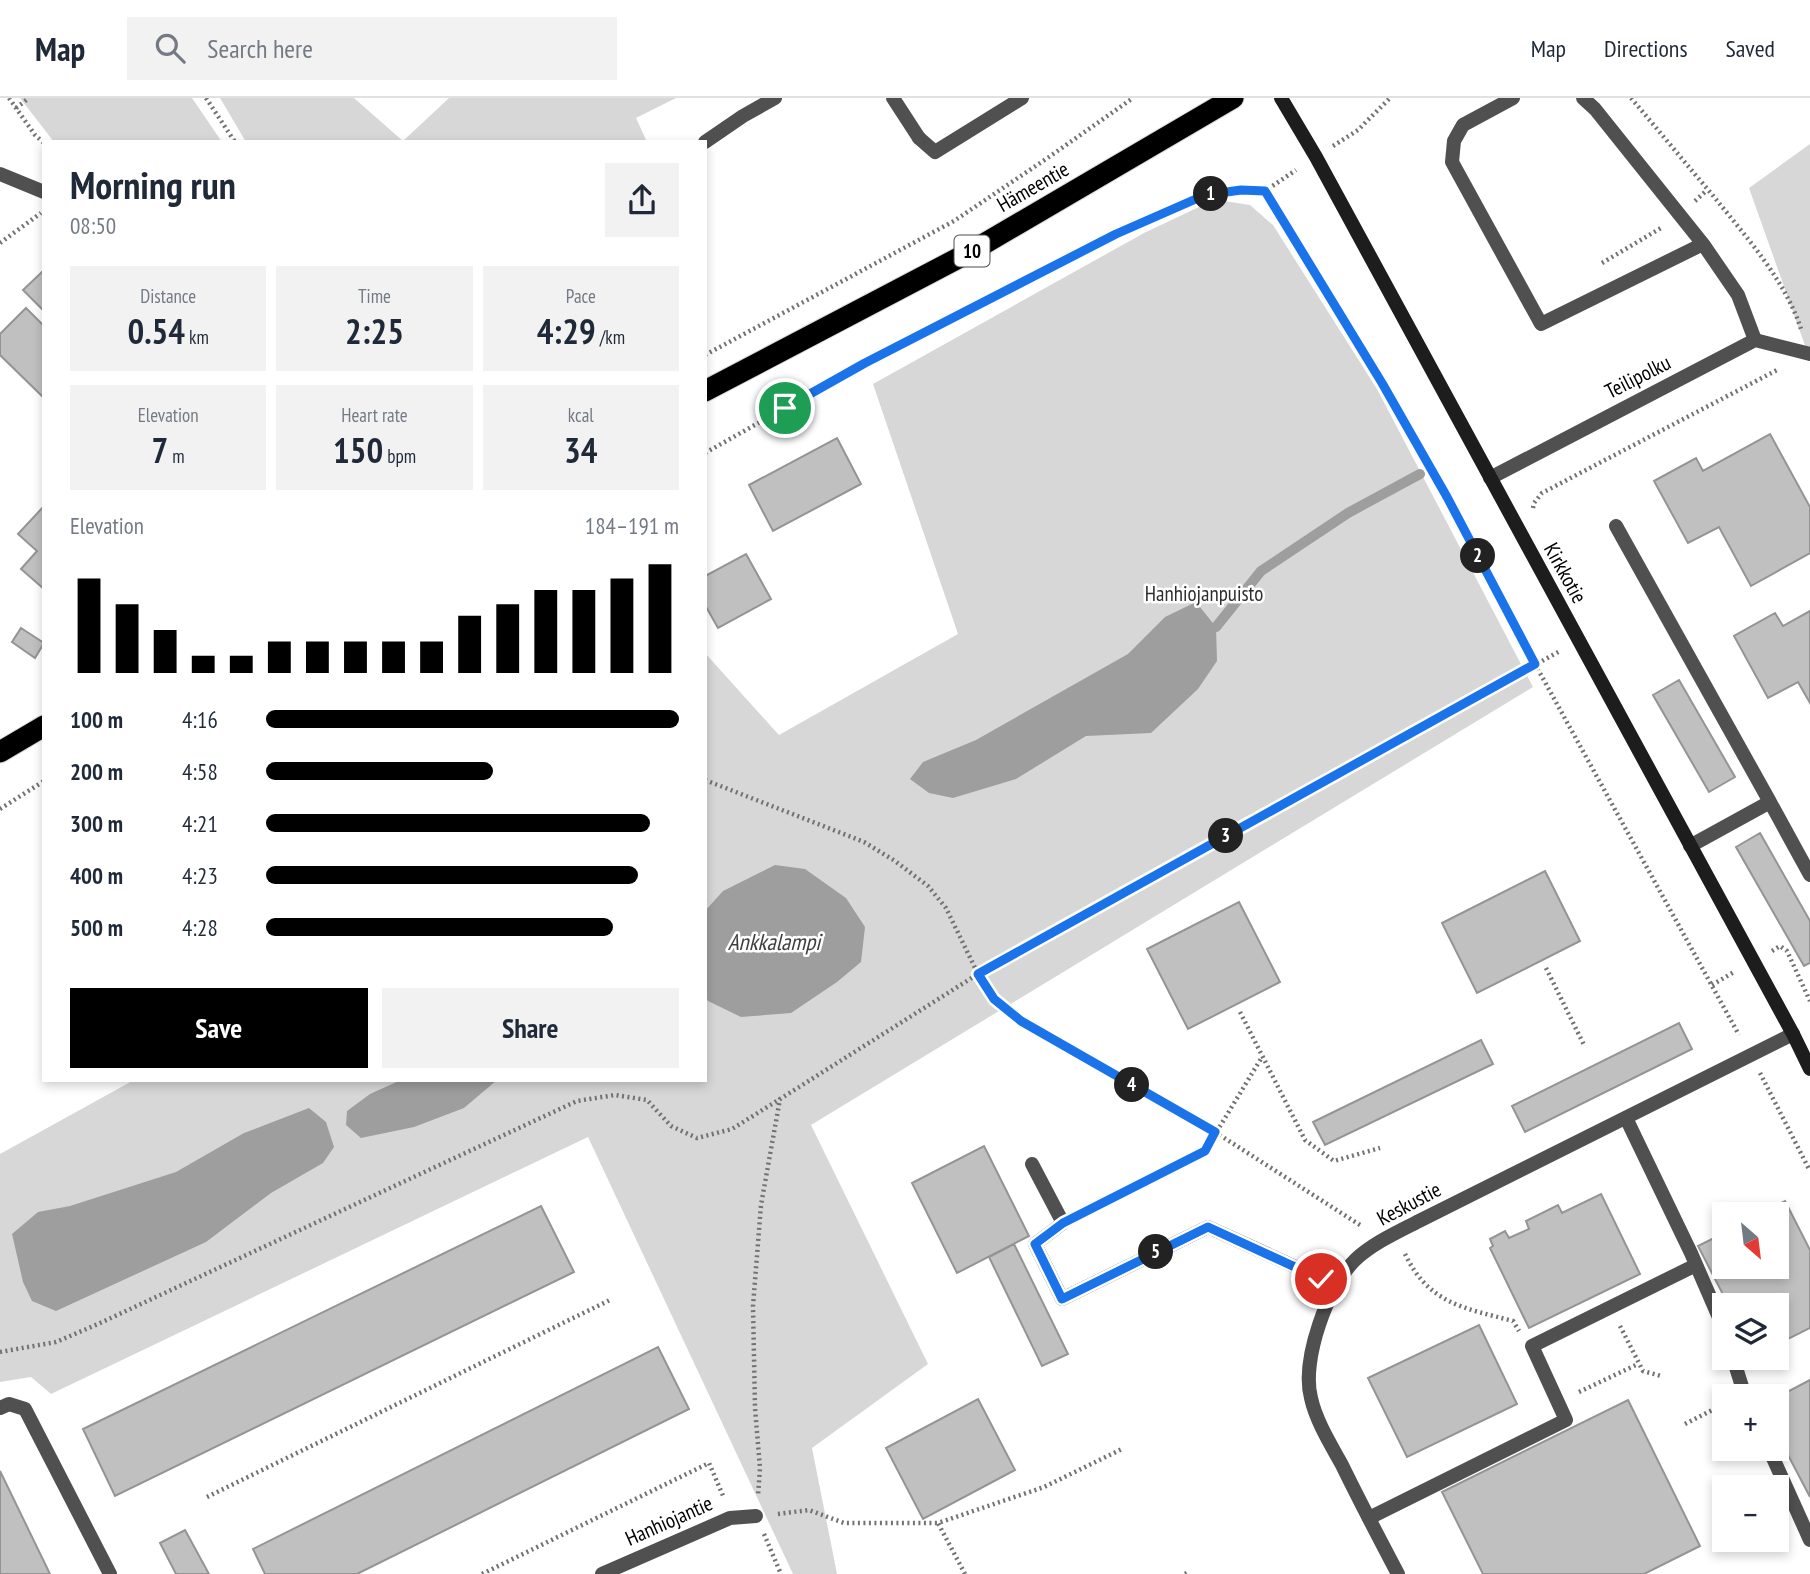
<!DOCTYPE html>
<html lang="en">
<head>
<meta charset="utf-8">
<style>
  body { margin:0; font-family:"PT Sans Narrow",sans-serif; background:#f2f2f3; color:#1f2937; height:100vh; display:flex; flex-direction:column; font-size:26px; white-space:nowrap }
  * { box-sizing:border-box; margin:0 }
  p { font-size:23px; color:#747a83 }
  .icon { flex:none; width:38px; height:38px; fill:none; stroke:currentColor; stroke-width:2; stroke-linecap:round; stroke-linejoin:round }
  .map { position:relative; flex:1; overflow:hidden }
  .panel { position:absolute; left:42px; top:42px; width:665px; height:942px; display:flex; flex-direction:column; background:#fff; border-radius:0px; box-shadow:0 4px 10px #0003 }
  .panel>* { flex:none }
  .needle { width:46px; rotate:152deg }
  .buttons { position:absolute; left:1712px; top:1104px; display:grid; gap:14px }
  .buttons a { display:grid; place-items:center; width:77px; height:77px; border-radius:0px; background:#fff; box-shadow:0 4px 10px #0003; font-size:35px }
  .pin { position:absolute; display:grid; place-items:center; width:60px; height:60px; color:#fff; margin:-30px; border:4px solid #fff; border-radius:50%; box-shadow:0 2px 7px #0007 }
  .km { position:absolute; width:35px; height:35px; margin:-18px; border-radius:50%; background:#222; color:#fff; font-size:19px; line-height:35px; text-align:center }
  .round { display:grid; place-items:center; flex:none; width:74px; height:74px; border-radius:0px; background:#f2f2f3 }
  .overview { display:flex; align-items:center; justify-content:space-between; height:119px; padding:0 28px }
  h1 { font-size:38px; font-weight:700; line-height:52px }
  .figures { display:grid; grid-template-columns:repeat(3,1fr); gap:10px; height:119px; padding:7px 28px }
  .figures div { display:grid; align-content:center; border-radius:0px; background:#f2f2f3; text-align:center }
  .figures b { font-size:35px; font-weight:700 }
  .figures small { font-size:19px; font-weight:400 }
  .figures p { font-size:19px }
  .chart { height:196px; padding:14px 28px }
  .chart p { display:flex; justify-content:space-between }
  .chart svg { width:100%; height:126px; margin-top:7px; stroke:#000; stroke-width:6 }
  .cta { display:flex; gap:14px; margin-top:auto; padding:14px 28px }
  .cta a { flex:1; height:80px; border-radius:0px; background:#000; color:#fff; font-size:28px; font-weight:700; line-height:80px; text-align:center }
  .cta a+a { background:#f2f2f3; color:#1f2937 }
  ul { padding:0 28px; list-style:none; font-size:23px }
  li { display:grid; grid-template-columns:112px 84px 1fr; align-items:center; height:52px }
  li i { height:18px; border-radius:9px; background:#000 }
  header { display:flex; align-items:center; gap:42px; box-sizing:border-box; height:98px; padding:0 35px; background:#fff; border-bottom:2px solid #e0e1e3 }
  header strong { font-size:33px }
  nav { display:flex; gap:38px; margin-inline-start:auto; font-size:24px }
  .search { width:490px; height:63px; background:#f2f2f3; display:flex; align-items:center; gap:18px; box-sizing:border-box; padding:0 24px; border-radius:0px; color:#747a83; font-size:26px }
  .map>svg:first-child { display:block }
  .green { fill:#d7d7d7 }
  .water { fill:#9e9e9e }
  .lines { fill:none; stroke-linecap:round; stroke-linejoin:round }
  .stream { stroke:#9e9e9e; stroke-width:10 }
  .building { fill:#c0c0c0; stroke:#949494; stroke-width:2 }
  .highway-casing { stroke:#dbdbdb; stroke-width:23 }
  .path { stroke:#727272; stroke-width:4.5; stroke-dasharray:2 3.5; stroke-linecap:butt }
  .lane { stroke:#505050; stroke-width:14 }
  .street { stroke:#505050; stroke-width:14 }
  .secondary { stroke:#1d1d1d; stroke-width:14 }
  .highway { stroke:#000; stroke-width:21 }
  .route-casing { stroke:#fff; stroke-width:14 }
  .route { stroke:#1a73e8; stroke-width:9 }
  .labels { text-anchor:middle; stroke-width:5; stroke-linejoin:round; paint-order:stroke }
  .shield { fill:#fff; stroke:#4c4c4c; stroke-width:2 }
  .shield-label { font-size:19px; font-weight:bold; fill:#000 }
  .street-label { font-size:21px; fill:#000; stroke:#fff }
  .park-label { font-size:21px; fill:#2e2e2e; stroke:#fff }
  .water-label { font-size:23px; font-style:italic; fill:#3f3f3f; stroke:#fff }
</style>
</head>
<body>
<header>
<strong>Map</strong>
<div class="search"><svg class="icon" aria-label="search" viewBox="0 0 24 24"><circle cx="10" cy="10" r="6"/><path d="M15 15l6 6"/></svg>Search here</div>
<nav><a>Map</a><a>Directions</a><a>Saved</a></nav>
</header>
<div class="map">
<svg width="1810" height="1476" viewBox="0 0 1810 1476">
  <rect width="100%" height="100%" fill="#fff"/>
  <path class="green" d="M20,0H192L222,44H54Z
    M220,0H354L403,43L449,0H676L636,20L647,44H246Z
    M1810,46V256H1808L1749,90Z
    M1224,103L1250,107L1273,127L1377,291L1533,589L811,1027L928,1266L812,1350L837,1476H793L588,1039L51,1296L31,1279L0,1284V1056L134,982H705V555L779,637L958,536L873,286L1144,135L1201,108Z"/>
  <path class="water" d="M1196,504L1216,529L1217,563L1198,591L1151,635L1086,638L1016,681L953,700L929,695L910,681L923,664L976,642L1128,556L1165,519Z
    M775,767L805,771L846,800L865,829L861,864L837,884L791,915L741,919L708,903L705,898V813L723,793Z
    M401,982H497L464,1010L414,1029L361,1040L346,1027L347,1013L370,996Z
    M309,1010L326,1024L334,1049L323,1065L271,1095L206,1144L56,1213L32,1203L23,1184L12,1136L38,1114L70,1108L176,1074L244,1035Z"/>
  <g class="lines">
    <path class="stream" d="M1216,529L1261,473L1348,415L1420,376"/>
  </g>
  <path class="building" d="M44,172V213L23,192Z
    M26,210L44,228V300L0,257V236Z
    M1770,336L1810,409V455L1751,488L1719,429L1688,445L1654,383L1696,360L1703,373Z
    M837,340L861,386L773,433L749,387Z
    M44,408V491L21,471L37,453L18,436Z
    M746,456L771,501L718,530L705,507V478Z
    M1810,513V605L1798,584L1768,600L1734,538L1775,515L1783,528Z
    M21,530L44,545L35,560L12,544Z
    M1679,582L1735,679L1709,694L1653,597Z
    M1760,735L1810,823V865L1804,868L1736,749Z
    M1545,773L1580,843L1477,895L1442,825Z
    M1239,804L1280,884L1188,931L1147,851Z
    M1679,925L1692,951L1525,1034L1512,1008Z
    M1481,942L1493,966L1325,1047L1313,1024Z
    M984,1048L1029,1138L957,1175L912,1085Z
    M1601,1096L1640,1176L1529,1230L1490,1150L1493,1148L1490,1141L1505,1133L1509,1140L1529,1131L1526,1123L1558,1107L1562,1115Z
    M1785,1103L1810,1152V1230L1776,1247V1208H1729L1698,1148L1724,1135V1169H1776V1116H1760Z
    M541,1108L574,1174L115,1398L83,1331Z
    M1014,1146L1068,1256L1042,1268L989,1159Z
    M1479,1227L1517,1306L1407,1359L1368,1280Z
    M658,1249L689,1311L357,1476H265L253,1451Z
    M1810,1282V1399L1776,1334V1300Z
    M978,1301L1015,1372L923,1421L886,1350Z
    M1628,1302L1700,1448L1644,1476H1483L1442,1394Z
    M0,1373L50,1476H0Z
    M185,1432L209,1476H176L160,1445Z"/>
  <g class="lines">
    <g class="highway-casing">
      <path id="highway" d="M705,293L970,154L1233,0
        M0,654L44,628"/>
    </g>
    <path class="path" d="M9,0L35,37L44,45
      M206,0L235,44
      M1631,0C1659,33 1687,67 1715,100C1747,140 1785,182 1801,231
      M16,10L29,0
      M1333,48L1358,32L1390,0
      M1265,93L1382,285L1447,399L1535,566L1739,937
      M1695,103L1707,92
      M0,145L41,115
      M1602,165L1661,130
      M705,257L954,123L1049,59L1133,0
      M705,355L865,265L1116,136L1205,97L1241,92L1265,93L1296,72
      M1533,410L1534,405L1542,395L1779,271
      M705,682L864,744L895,763L928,788L946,810L978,876L780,1001L761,1107L753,1208L755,1310L760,1370L758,1398
      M0,711L44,683
      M1772,853L1780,848L1787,853L1810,903
      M1546,870L1584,947
      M1712,887L1734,874
      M1240,914L1305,1042L1334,1063L1380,1050
      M1760,975L1810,1073
      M1083,1115L1205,1053L1262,959
      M1360,1127L1215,1034L1021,923L994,901L978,876L1560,553
      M1405,1156C1429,1206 1464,1210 1513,1223L1519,1233
      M1620,1228L1643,1273L1661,1278
      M0,1254L56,1244L98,1226L577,1003L615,997L647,1002L671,1028L697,1040L732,1031L780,1001
      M1579,1294L1638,1266
      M1685,1326L1724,1306
      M207,1399L612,1201
      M778,1416L809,1412L844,1425H938
      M764,1436L781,1476
      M482,1476L709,1365L724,1400
      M965,1476L938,1425L1044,1389L1122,1351
      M1185,1476L1189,1474"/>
    <path class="lane" d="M1513,0L1463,27L1454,43L1452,64L1541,226L1703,146
      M1583,0L1595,11L1703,146L1738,197L1755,242
      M919,40L935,54L1022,0
      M1616,428L1770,704L1690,748
      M1770,704L1810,777
      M1626,1020L1691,1155L1724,1231
      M1032,1066L1063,1125L1035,1146L1062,1201L1208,1129L1337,1188
      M1733,1260L1745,1298
      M0,1310L9,1306L25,1311L110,1476
      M1769,1351L1810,1442
      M1369,1420L1566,1322L1532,1248L1696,1167"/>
    <path class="street" d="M893,0L919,40
      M705,44L743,18L775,0
      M0,76L44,94
      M1490,380L1755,242L1810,256
      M602,1476L730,1420L756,1418
      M1398,1476C1379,1440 1360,1404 1342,1367C1331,1347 1316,1323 1311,1300C1301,1262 1328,1188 1355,1162C1373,1145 1398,1134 1419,1123L1793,936"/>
    <path class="secondary" d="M1281,0L1316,59L1793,936L1810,971"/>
    <use href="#highway" class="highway"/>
  </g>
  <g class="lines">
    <g class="route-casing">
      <path id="route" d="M785,310L865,265L1116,136L1205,97L1241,92L1265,93L1382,285L1447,399L1535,566L978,876L994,901L1021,923L1215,1034L1205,1053L1063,1125L1035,1146L1062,1201L1208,1129L1321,1181"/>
    </g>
    <use href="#route" class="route"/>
  </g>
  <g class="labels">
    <rect class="shield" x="954.5" y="137.5" width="35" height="31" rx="5"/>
    <g class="shield-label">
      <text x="972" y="160">10</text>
    </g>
    <g class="street-label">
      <text transform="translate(1033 89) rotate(-30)" y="7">Hämeentie</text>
      <text transform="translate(1638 279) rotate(-27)" y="7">Teilipolku</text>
      <text transform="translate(1565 475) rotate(61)" y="7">Kirkkotie</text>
      <text transform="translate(1409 1106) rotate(-28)" y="7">Keskustie</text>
      <text transform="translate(669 1423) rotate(-24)" y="7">Hanhiojantie</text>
    </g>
    <g class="park-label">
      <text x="1204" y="503">Hanhiojanpuisto</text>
    </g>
    <g class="water-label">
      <text x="774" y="852">Ankkalampi</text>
    </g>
  </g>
</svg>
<div class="buttons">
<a><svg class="needle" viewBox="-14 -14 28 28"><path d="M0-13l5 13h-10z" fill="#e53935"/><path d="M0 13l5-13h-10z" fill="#747a83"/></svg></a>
<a><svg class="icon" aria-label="layers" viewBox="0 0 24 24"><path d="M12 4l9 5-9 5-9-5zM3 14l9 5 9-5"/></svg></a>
<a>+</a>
<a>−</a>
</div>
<div class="pin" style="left:785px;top:310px;background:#1e9e55"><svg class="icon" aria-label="arrive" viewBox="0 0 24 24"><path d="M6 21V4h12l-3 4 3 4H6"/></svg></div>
<div class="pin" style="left:1321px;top:1181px;background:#d93025"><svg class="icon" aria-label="check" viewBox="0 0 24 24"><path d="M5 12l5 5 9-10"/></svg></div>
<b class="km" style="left:1211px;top:96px">1</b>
<b class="km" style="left:1478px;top:458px">2</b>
<b class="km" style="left:1226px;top:738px">3</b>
<b class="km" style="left:1132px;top:987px">4</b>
<b class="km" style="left:1156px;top:1154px">5</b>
<section class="panel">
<div class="overview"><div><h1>Morning run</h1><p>08:50</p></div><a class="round"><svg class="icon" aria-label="share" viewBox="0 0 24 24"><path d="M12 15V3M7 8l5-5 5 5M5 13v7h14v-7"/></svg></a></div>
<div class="figures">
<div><p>Distance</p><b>0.54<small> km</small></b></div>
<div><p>Time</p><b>2:25</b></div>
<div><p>Pace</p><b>4:29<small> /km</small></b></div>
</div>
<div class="figures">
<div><p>Elevation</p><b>7<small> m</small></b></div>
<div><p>Heart rate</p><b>150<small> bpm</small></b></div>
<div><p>kcal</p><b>34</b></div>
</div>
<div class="chart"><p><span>Elevation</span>184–191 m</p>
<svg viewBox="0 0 160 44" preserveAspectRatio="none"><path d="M5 44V11M15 44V20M25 44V29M35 44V38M45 44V38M55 44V33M65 44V33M75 44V33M85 44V33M95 44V33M105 44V24M115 44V20M125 44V15M135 44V15M145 44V11M155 44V6"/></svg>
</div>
<ul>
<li><b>100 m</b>4:16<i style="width:100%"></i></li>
<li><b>200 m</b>4:58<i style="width:55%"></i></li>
<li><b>300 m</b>4:21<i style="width:93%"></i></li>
<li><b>400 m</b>4:23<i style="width:90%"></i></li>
<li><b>500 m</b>4:28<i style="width:84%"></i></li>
</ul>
<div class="cta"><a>Save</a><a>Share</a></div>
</section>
</div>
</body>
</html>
